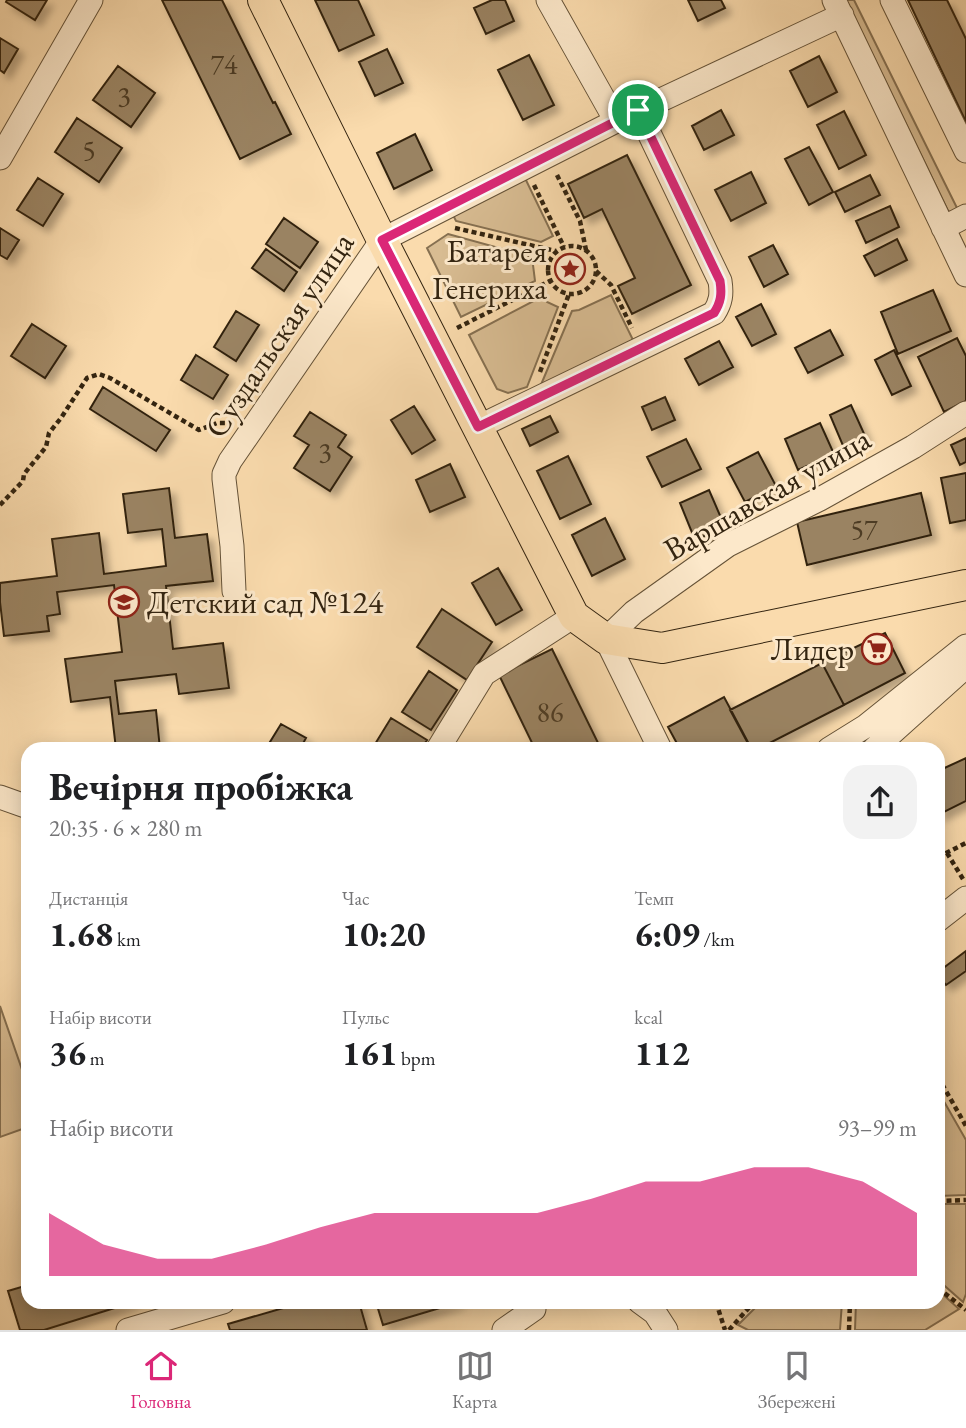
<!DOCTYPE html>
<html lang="uk">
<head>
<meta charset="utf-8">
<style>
  body { margin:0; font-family:"EB Garamond",serif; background:#f2f2f2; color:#202124; height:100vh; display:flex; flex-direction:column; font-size:26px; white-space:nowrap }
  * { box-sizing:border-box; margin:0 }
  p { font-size:23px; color:#757577 }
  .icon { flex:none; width:38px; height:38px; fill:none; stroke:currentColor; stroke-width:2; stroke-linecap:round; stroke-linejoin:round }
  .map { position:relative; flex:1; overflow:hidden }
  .details { position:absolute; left:21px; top:742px; width:924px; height:567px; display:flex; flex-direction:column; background:#fff; border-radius:21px; box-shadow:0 4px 18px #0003 }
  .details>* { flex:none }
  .pin { position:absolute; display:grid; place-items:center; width:60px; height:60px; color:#fff; margin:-30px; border:4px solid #fff; border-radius:50%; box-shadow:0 2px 7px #0007 }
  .round { display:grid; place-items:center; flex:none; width:74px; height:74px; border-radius:21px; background:#f2f2f2 }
  .headline { display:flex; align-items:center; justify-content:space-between; height:119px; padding:0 28px }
  h1 { font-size:38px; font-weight:700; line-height:52px }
  .metrics { display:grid; grid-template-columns:repeat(3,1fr); gap:10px; height:119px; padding:7px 28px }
  .metrics div { display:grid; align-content:center }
  .metrics b { font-size:35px; font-weight:700 }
  .metrics small { font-size:19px; font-weight:400 }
  .metrics p { font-size:19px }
  .chart { height:196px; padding:14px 28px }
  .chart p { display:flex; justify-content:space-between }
  .chart svg { width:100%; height:126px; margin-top:7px; fill:#db2777; opacity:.7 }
  .tabs { display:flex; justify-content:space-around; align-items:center; height:98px; border-top:2px solid #e0e0e0; background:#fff; font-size:19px; color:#757577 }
  .tabs a { display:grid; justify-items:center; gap:4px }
  .tabs .current { color:#db2777 }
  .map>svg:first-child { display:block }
  .green { fill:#d8bc92; stroke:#867051; stroke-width:2 }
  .building { fill:#9a8362; stroke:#332410; stroke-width:2; filter:url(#shadow) }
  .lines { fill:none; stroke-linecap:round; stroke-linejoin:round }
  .minor-casing { stroke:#655237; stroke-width:25 }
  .major-casing { stroke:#332410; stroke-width:32 }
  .path { stroke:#332410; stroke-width:4.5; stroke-dasharray:5 3.5; stroke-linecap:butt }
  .minor { stroke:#fce8ca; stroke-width:23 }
  .major { stroke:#fadbad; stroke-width:30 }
  .route-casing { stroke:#fff; stroke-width:14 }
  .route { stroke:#db2777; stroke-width:9 }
  .labels { text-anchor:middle; stroke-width:6; stroke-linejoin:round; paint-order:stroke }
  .number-label { font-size:28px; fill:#4d3c24 }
  .poi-label { font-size:32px; fill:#332410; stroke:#fce8ca; text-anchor:end }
  .street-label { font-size:32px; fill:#332410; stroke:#fce8ca }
</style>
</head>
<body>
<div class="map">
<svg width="966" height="1330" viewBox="0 0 966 1330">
  <defs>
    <filter id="shadow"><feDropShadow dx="6" dy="6" stdDeviation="3.5" flood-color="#0004"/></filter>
  </defs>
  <rect width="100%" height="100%" fill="#fadbad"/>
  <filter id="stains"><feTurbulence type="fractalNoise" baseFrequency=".00286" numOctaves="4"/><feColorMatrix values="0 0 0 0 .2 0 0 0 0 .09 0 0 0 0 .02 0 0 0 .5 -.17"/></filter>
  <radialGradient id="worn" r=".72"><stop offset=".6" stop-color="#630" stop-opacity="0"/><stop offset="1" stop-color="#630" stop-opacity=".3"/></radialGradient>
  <path class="green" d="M846,0H854L959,212L952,213L948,211Z
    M524,176L553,236L541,242L456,221L453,215Z
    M448,234L532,257L535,281L461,317L427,248Z
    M611,295L634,342L540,387L572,311L579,310Z
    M543,296L547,302L558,307L527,387L508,393L497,389L469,335Z
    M0,1006L28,1087V1127L0,1137Z
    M938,1091L966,1140V1195L938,1196Z
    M938,1204H966V1294L963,1302L938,1280Z
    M938,1290L959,1309L925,1330H855L856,1302H938Z
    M761,1302H842L840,1330H748L738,1325Z"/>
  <path class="building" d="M7,0H47L35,20L6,2Z
    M162,0H222L273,103L275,102L291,134L240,159Z
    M315,0H358L374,35L339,51Z
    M492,0H505L514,21L486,34L474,8Z
    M688,0H721L725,8L698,21Z
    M908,0H947L966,39V122Z
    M0,38L18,49L4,73L0,70Z
    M387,49L403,83L375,96L359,62Z
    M529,55L554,105L523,120L498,70Z
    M819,56L837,92L808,107L790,71Z
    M118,66L155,93L131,127L93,100Z
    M721,110L734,135L704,150L692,126Z
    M844,111L866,155L839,169L817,125Z
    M77,118L122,148L99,182L55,152Z
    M415,134L432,170L394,189L377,153Z
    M809,147L833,192L809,205L785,159Z
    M627,155L691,285L632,314L618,286L635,278L602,209L584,218L568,184Z
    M751,172L766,203L731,221L715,190Z
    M870,175L880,195L845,212L835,192Z
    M38,178L63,194L43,226L17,210Z
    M890,206L899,227L866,243L856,221Z
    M284,218L318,242L300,268L266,244Z
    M0,228L19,240L7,259L0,255Z
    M897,239L907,260L875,276L864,256Z
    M773,245L788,274L764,287L749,257Z
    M266,249L297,272L284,291L252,268Z
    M933,290L951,331L898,354L881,312Z
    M761,304L776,334L752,346L736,317Z
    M236,311L259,325L236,361L214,347Z
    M32,324L66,346L45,378L11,356Z
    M830,330L843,355L808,373L795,348Z
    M957,338L966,356V401L944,412L918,357Z
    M719,341L733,367L699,385L685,359Z
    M894,350L911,386L892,395L875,360Z
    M196,355L228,375L213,399L181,380Z
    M103,387L170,430L156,451L90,409Z
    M665,397L675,420L652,430L642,407Z
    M851,405L866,438L844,448L830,415Z
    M414,406L435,440L412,454L391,420Z
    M310,412L346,435L338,447L352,457L330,491L294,468L309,445L294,436Z
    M550,416L558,432L530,446L522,429Z
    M820,423L834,454L798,470L785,439Z
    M966,438V462L960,465L951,445Z
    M686,439L701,469L662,487L647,457Z
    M758,452L776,486L745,502L727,468Z
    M568,456L591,504L560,519L537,471Z
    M450,464L465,497L430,512L416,480Z
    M966,473V520L950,523L941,478Z
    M169,488L175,538L207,534L213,581L166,586L173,649L223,643L229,688L179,694L176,674L115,681L119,714L156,710L160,749H116L110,697L71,702L65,659L122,652L114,585L57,592L60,614L47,616L49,631L4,636L0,602V583L57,576L52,539L99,533L104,574L166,566L162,529L128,533L123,494Z
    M709,490L725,527L695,540L680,503Z
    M921,493L931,535L807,565L797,522Z
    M605,518L625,559L592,576L572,535Z
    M498,568L522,610L496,625L472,583Z
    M442,609L492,642L467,680L417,647Z
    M885,633L905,673L844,705L822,663Z
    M552,649L601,749H535L499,675Z
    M822,663L844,705L758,749H751L730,710Z
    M429,671L457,690L431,730L402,712Z
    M724,697L749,744L739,749H680L668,727Z
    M391,718L427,740L421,749H372Z
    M281,724L306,738L300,749H282L270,742Z
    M966,758V801L938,815V771Z
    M966,951V971L946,985L938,975V972Z
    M28,1285V1302H134L44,1330H20L8,1291Z
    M304,1302H359L367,1330H230L228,1324Z
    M376,1302H460L383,1325Z"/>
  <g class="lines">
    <g class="minor-casing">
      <path id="minor" d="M548,0L616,121
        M834,0L966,275
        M892,0L966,151
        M0,158L91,0
        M943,228L966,216
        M478,427L714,313C721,302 722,294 720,281L638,110
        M234,591L232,546L224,479V474L230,461L382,240L616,121L842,15
        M438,749L484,674L574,616
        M660,749L606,639L634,612L728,545L820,499L913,447L966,413
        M829,749L866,726L966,646
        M874,749L963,669L966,664
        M0,797L28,807
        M938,920L966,898
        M640,1302L655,1313L666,1330
        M128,1330L223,1302
        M504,1330L534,1309"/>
    </g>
    <g class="major-casing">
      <path id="major" d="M263,0L382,240L574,616L606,639L662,648L966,585"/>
    </g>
    <path class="path" d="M557,175L580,221L586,250
      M534,185L564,247
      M455,228L556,251
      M548 270a24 24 0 1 1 48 0a24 24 0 1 1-48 0Z
      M596,271L611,285L632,328
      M457,328L550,281
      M540,372L569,294
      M0,505L23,481L24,474L46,447L49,433L61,418L87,378L99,374L110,378L199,430L217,423H231
      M947,853L963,879
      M938,857L966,843
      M938,1077L966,1126
      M938,1201L966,1200
      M938,1288L966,1310
      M716,1302L725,1330
      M729,1330L754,1302
      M849,1330L850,1302"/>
    <use href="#minor" class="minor"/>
    <use href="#major" class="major"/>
  </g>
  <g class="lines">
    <g class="route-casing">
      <path id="route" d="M638,110L720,281C722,294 721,302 714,313L478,427L382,240Z"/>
    </g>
    <use href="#route" class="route"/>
  </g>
  <defs>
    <g id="sight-ring" transform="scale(1.575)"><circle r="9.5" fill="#fce8ca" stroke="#8f2418" stroke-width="1.5"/><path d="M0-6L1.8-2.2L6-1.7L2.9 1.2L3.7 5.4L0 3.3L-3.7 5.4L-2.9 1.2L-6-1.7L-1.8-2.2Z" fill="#8f2418"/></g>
    <g id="school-ring" transform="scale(1.575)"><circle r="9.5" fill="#fce8ca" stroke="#8f2418" stroke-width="1.5"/><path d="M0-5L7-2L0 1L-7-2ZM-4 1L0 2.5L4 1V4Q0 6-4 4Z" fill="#8f2418"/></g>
    <g id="supermarket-ring" transform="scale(1.575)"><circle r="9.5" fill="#fce8ca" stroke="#8f2418" stroke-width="1.5"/><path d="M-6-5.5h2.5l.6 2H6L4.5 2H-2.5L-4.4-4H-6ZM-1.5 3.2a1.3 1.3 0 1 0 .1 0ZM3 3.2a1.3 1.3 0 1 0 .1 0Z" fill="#8f2418"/></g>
  </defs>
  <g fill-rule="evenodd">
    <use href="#sight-ring" x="570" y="269"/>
    <use href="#school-ring" x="124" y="602"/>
    <use href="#supermarket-ring" x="877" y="649"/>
  </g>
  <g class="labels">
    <g class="number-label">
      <text x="224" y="74">74</text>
      <text x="124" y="106">3</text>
      <text x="89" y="160">5</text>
      <text x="325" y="462">3</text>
      <text x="864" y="539">57</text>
      <text x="550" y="722">86</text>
    </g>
    <g class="poi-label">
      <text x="547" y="262">Батарея<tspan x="547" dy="37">Генериха</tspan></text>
      <text x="147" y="613" text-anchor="start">Детский сад №124</text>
      <text x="854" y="660">Лидер</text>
    </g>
    <g class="street-label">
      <text transform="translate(279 335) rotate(-56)" y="11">Суздальская улица</text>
      <text transform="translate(767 494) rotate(-30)" y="11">Варшавская улица</text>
    </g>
  </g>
  <rect width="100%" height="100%" filter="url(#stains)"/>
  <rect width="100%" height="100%" fill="url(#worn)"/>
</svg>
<div class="pin" style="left:638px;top:110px;background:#1e9e55"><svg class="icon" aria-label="arrive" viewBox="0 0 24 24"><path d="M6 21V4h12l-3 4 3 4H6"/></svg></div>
<section class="details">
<div class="headline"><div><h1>Вечірня пробіжка</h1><p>20:35 · 6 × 280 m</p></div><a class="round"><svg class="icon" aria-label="share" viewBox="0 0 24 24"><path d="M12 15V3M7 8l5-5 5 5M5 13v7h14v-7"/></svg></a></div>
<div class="metrics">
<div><p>Дистанція</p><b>1.68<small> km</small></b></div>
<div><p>Час</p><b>10:20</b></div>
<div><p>Темп</p><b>6:09<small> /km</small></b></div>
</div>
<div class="metrics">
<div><p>Набір висоти</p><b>36<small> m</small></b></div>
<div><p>Пульс</p><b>161<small> bpm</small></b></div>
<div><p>kcal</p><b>112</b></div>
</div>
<div class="chart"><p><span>Набір висоти</span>93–99 m</p>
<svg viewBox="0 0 160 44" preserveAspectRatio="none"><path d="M0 44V22L10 33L20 38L30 38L40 33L50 27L60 22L70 22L80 22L90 22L100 17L110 11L120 11L130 6L140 6L150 11L160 22V44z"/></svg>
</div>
</section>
</div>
<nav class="tabs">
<a class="current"><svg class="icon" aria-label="home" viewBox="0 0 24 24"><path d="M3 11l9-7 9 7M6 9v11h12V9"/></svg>Головна</a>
<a><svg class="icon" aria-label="map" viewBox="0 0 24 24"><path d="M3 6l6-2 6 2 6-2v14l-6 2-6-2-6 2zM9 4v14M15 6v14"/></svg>Карта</a>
<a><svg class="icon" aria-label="saved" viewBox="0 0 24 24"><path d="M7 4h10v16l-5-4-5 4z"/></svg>Збережені</a>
</nav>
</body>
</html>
